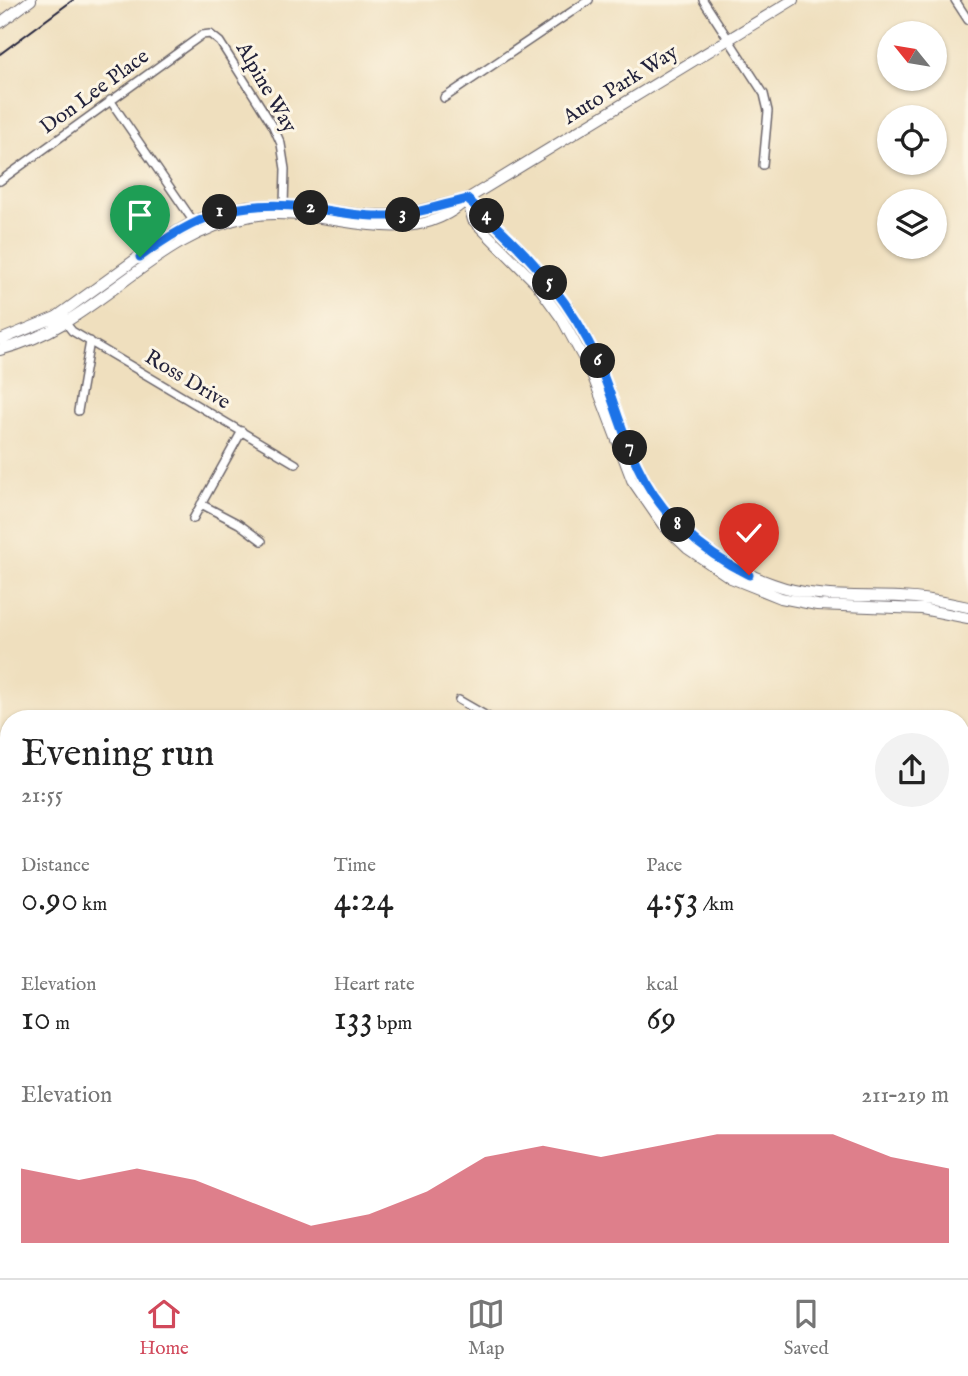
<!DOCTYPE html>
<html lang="en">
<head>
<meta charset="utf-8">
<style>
  body { margin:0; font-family:"IM FELL English",serif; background:#f2f2f2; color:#222; height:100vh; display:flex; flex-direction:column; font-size:26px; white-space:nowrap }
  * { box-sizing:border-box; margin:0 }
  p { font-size:23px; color:#767676 }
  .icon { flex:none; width:38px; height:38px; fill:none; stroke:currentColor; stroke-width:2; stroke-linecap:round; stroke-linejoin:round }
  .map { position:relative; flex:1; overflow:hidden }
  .drawer { position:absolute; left:0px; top:710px; width:970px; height:569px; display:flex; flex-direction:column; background:#fff; border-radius:28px 28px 0 0; box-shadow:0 2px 5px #0004 }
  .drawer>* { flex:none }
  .needle { width:46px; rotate:300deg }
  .tools { position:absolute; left:877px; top:21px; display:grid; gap:14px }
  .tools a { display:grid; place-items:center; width:70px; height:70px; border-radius:50%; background:#fff; box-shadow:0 2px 5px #0004; font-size:35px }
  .pin { position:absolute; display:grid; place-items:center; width:60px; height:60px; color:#fff; margin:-72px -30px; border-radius:50% 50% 50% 0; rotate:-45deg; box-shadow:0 0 7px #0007 }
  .pin .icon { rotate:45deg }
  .km { position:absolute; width:35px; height:35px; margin:-18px; border-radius:50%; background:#222; color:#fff; font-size:19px; line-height:35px; text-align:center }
  .round { display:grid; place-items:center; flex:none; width:74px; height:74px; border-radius:37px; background:#f2f2f2 }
  .overview { display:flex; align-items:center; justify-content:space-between; height:119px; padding:0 21px }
  h1 { font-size:38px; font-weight:600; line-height:52px }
  .stats { display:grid; grid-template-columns:repeat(3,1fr); gap:10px; height:119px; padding:7px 21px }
  .stats div { display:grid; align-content:center }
  .stats b { font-size:35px; font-weight:600 }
  .stats small { font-size:19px; font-weight:400 }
  .stats p { font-size:19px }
  .chart { height:196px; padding:14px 21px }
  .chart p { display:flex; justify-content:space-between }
  .chart svg { width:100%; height:126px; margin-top:7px; fill:#d1495b; opacity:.7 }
  .menu { display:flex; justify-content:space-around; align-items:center; height:98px; border-top:2px solid #e0e0e0; background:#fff; font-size:19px; color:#767676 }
  .menu a { display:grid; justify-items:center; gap:4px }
  .menu .selected { color:#d1495b }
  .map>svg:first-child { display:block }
  .green { fill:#acc267; stroke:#677251; stroke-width:2 }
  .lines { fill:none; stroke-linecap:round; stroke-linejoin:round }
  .minor-casing { stroke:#6a6469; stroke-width:10 }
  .major-casing { stroke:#6a6469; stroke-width:12 }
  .minor { stroke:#fff; stroke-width:7 }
  .major { stroke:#fff; stroke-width:10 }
  .rail { stroke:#22223b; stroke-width:2 }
  .route-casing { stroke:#fff; stroke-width:14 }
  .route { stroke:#1a73e8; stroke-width:9 }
  .labels { text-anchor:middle; stroke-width:6; stroke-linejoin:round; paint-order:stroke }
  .street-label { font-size:21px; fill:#22223b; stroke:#fcf5e5 }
</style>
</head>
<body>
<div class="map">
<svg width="968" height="1278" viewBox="0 0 968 1278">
  <rect width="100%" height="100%" fill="#fcf5e5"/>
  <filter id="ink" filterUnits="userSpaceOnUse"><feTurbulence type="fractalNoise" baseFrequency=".0143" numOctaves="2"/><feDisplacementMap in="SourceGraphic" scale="14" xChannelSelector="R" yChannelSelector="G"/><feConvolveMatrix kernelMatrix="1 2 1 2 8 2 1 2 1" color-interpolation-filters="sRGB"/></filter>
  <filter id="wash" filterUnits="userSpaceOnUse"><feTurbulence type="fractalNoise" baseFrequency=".00686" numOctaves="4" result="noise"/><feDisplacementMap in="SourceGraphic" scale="28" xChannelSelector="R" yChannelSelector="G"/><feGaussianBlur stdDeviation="1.57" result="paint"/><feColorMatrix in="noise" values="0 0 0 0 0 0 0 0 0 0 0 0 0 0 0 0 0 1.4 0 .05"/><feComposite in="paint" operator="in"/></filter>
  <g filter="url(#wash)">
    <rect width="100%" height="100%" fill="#efdfbe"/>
    <path class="green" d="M0,856L9,861V964L0,979Z"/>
  </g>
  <g filter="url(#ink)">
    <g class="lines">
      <g class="minor-casing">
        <path id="minor" d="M703,0L764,94L768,111L763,165
          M955,0L968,20
          M444,98L589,0
          M110,100L200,231
          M0,181L202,35L210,34L220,42L273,126L281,144L285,169L284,205
          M65,322L72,331L296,464
          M78,411L90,341
          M201,504L239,524L262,541
          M193,519L242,431
          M459,700L492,719
          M0,856L9,861
          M0,990L9,975
          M961,1034L968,1028
          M961,1062L968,1070
          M0,1190L9,1175
          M961,1201L968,1199
          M72,1270L85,1278
          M735,1270L749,1278
          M378,1278L382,1270
          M570,1278L574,1270
          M706,1278L710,1270"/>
      </g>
      <g class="major-casing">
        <path id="major" d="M0,23L31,0
          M467,199L473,220L536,283L562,319L592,374L632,480L663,525L687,548L731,578L781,598L817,605L922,609L968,618
          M468,200C515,240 559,286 588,341C609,381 618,425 637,465C664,523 714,563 773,584C813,599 858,595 900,597C923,598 946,602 968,607
          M0,340L56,317L161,241L195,221L216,213L247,206L284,205L362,215H401L467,199L793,0
          M0,350C22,344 44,335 64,323C127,285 175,230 251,216C320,203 409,257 467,199"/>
      </g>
      <use href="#minor" class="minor"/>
      <use href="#major" class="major"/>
      <path class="rail" d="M0,54L73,0"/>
    </g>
  </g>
  <g class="lines" filter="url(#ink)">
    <g class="route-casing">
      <path id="route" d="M140,257C194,217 236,199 304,207C329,210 353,216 378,216C408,217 438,206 467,199C514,240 559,285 588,341C609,380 618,425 637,465C660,515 701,552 749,575"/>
    </g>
    <use href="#route" class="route"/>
  </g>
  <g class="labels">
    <g class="street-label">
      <text transform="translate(620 84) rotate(-32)" y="7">Auto Park Way</text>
      <text transform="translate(267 87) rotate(60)" y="7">Alpine Way</text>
      <text transform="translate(94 91) rotate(-36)" y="7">Don Lee Place</text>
      <text transform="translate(188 379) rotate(31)" y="7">Ross Drive</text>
    </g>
  </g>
</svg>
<div class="tools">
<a><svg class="needle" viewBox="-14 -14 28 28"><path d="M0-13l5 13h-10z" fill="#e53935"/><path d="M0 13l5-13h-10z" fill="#767676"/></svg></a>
<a><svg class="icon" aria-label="locate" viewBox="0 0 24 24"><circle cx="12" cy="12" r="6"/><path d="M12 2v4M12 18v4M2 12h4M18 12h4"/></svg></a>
<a><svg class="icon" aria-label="layers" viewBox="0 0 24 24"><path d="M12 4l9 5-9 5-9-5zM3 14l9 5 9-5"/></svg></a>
</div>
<div class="pin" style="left:140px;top:257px;background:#1e9e55"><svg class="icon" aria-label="arrive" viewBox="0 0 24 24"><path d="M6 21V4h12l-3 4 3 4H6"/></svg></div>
<div class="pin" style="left:749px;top:575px;background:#d93025"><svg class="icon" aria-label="check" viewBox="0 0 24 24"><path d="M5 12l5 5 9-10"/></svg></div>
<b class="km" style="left:220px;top:212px">1</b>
<b class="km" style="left:311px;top:208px">2</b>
<b class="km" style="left:403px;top:215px">3</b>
<b class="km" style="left:487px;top:216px">4</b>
<b class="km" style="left:550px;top:283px">5</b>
<b class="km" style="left:598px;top:361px">6</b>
<b class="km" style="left:630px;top:448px">7</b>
<b class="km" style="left:678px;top:525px">8</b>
<section class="drawer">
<div class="overview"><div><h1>Evening run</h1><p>21:55</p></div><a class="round"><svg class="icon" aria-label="share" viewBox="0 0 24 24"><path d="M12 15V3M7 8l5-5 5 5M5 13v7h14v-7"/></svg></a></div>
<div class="stats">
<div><p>Distance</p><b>0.90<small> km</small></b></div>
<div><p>Time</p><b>4:24</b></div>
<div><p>Pace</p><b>4:53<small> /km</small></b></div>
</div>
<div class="stats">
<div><p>Elevation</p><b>10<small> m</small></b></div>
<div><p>Heart rate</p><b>133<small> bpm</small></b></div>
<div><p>kcal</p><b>69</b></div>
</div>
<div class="chart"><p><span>Elevation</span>211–219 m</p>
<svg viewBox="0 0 160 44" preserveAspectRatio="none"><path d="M0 44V18L10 22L20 18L30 22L40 30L50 38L60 34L70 26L80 14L90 10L100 14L110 10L120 6L130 6L140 6L150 14L160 18V44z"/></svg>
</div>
</section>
</div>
<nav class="menu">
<a class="selected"><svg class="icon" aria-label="home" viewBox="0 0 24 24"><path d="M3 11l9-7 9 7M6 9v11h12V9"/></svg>Home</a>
<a><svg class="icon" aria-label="map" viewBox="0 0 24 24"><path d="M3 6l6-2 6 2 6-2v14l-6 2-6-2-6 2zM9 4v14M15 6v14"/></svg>Map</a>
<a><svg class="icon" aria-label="saved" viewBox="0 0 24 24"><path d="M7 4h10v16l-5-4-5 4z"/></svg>Saved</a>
</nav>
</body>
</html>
